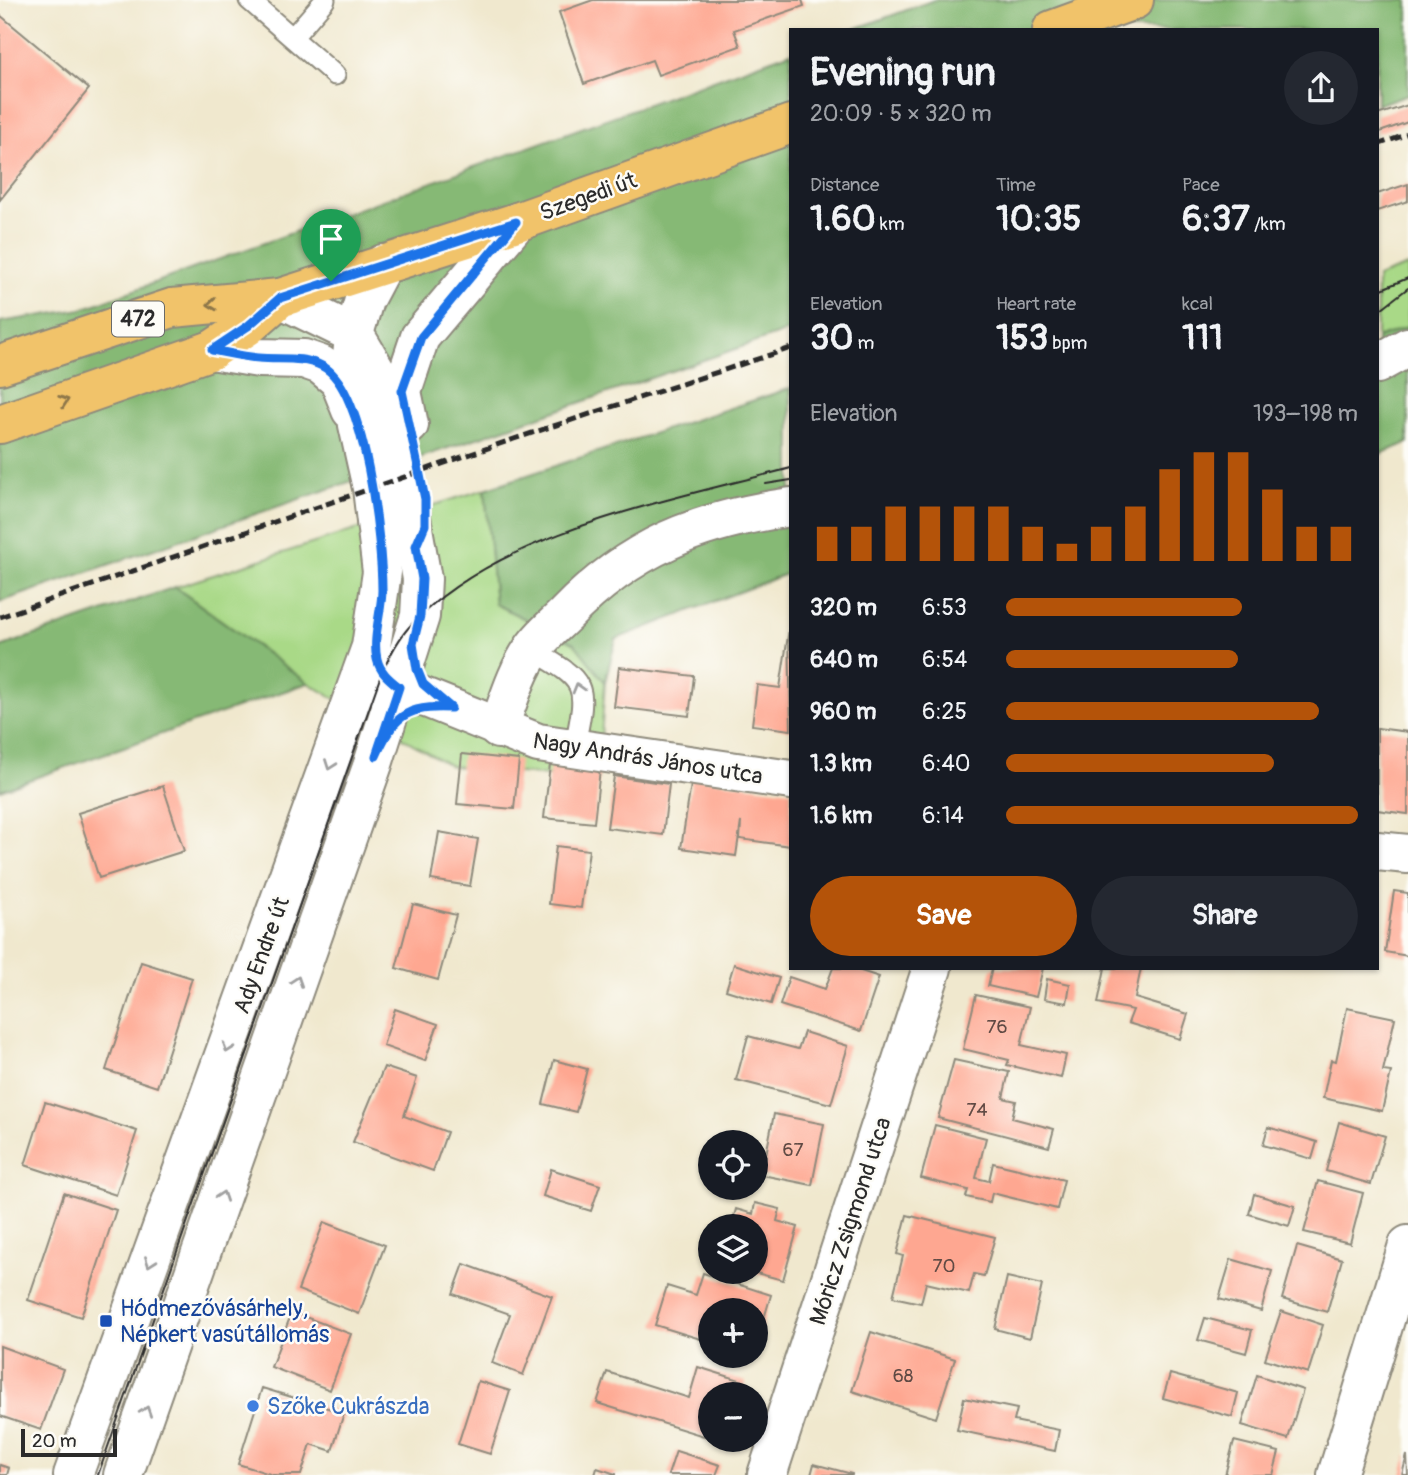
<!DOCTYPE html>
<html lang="en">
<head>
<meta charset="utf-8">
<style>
  body { margin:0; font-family:Pangolin,sans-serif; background:#242831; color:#f1f3f6; height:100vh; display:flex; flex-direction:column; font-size:26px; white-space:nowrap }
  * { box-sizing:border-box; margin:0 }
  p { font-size:23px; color:#9ea1a6 }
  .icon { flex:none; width:38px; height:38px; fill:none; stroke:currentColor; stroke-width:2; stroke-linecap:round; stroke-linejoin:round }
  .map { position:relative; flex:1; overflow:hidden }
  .details { position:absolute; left:789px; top:28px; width:590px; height:942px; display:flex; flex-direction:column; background:#171b24; border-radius:0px; box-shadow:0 2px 5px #0004 }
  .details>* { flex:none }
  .controls { position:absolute; left:698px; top:1130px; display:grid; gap:14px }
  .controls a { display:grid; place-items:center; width:70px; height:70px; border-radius:50%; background:#171b24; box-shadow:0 2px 5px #0004; font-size:35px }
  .scale { position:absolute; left:21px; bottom:18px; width:96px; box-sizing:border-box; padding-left:7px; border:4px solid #2b2b2b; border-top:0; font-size:19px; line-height:24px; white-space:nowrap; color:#2b2b2b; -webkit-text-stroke:5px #fdfcf7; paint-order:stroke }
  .pin { position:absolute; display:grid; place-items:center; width:60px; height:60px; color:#fff; margin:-72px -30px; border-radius:50% 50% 50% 0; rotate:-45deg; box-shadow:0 0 7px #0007 }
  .pin .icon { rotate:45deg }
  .round { display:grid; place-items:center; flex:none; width:74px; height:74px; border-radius:37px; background:#242831 }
  .headline { display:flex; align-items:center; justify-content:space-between; height:119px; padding:0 21px }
  h1 { font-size:38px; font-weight:800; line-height:52px }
  .stats { display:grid; grid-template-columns:repeat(3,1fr); gap:10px; height:119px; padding:7px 21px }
  .stats div { display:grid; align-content:center }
  .stats b { font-size:35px; font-weight:800 }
  .stats small { font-size:19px; font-weight:400 }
  .stats p { font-size:19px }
  .chart { height:196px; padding:14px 21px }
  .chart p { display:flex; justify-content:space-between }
  .chart svg { width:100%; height:126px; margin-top:7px; stroke:#b45309; stroke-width:6 }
  .cta { display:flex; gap:14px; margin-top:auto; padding:14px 21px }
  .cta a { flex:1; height:80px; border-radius:42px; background:#b45309; color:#fff; font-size:28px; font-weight:800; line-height:80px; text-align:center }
  .cta a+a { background:#242831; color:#f1f3f6 }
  ul { padding:0 21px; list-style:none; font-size:23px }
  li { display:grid; grid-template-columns:112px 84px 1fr; align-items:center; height:52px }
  li i { height:18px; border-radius:9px; background:#b45309 }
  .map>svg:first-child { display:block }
  .green { fill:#a9d987; stroke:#6a8259; stroke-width:2 }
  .forest { fill:#86b974; stroke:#587250; stroke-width:2 }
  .building { fill:#fea791 }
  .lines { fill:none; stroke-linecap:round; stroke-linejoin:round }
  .service-casing { stroke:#8e8a7c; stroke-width:23 }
  .minor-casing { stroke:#8e8a7c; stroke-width:42 }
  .tertiary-casing { stroke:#8e8a7c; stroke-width:42 }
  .primary-casing { stroke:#8e8a7c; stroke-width:42 }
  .service { stroke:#fff; stroke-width:19 }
  .minor { stroke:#fff; stroke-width:38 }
  .tertiary { stroke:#fff; stroke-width:38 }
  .primary { stroke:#f1c36a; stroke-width:38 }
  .tram { stroke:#2b2b2b; stroke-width:2 }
  .rail { stroke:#2b2b2b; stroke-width:5; stroke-dasharray:10 5; stroke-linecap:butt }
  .oneway { stroke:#8e774a }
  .oneway2 { stroke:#a0a0a0 }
  .route-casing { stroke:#fff; stroke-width:14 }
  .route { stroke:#1a73e8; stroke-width:9 }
  .transit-dot { fill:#1a4fb4; stroke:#fdfcf7; stroke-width:2.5 }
  .shop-dot { fill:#3f7fe0; stroke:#fdfcf7; stroke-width:2.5 }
  .labels { text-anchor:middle; stroke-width:5; stroke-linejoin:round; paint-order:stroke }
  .number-label { font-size:19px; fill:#604a44 }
  .shield { fill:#fdfcf7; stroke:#6a6a68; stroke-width:2 }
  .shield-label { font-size:21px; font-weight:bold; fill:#2b2b2b }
  .street-label { font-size:23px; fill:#2b2b2b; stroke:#fdfcf7 }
  .transit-label { font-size:23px; fill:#164399; stroke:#fdfcf7; text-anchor:start }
  .shop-label { font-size:23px; fill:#366cbe; stroke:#fdfcf7; text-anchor:start }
</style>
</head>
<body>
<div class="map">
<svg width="1408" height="1475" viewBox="0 0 1408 1475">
  <rect width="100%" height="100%" fill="#fdfcf7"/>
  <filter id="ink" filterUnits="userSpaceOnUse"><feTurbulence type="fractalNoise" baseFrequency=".0143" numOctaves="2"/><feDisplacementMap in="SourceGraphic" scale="14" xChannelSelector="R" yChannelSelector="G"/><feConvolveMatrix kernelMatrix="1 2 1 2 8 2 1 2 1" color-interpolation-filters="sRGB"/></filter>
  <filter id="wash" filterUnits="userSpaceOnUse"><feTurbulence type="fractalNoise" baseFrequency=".00686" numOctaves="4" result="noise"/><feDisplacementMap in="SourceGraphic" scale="28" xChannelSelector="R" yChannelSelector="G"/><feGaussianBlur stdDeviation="1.57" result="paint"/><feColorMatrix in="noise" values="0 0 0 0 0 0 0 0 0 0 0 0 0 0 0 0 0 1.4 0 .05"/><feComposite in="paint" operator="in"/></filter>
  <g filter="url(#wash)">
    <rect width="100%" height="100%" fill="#f0e8ce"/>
    <path class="green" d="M1408,266V327L1377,338V277Z
      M485,489L495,604L574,643L605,682L598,781L451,766L308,683L175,587Z"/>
    <path class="forest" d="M934,0H1408V94L1377,105V30H852Z
      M791,52V330L0,602V322L82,309Z
      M1408,327V443L1377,455V338Z
      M791,388V572L616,639L605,682L574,643L495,604L485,489Z
      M175,587L308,683L0,790V647Z"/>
    <g id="blocks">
      <path class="building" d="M593,0H802L804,6L734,30L740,46L658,75L652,60L584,84L559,12Z
        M0,15L89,89L0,200Z
        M1408,105V122L1377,133V115Z
        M1408,184V201L1377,211V194Z
        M789,629L791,730L752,725L757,685L780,688Z
        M619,667L694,676L689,716L614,707Z
        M1377,728L1408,732V814L1377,810Z
        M462,754L519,760L514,809L457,804Z
        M550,764L600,769L594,823L544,818Z
        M614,776L669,784L663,835L607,828Z
        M692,778L791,791V846L740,839L741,822L736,856L681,848Z
        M163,786L184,851L99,878L78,813Z
        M439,832L478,839L470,886L431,880Z
        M556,846L589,850L581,908L549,904Z
        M1394,891L1408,893V956L1385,952Z
        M413,904L456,915L438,980L396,968Z
        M141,962L192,978L157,1087L106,1070Z
        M734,964L779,978L771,1004L726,990Z
        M833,968H852L879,977L861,1031L780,1005L789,977L825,989Z
        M992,968H1043L1036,997L988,986Z
        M1105,968H1141L1135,998L1188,1014L1180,1039L1128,1023L1133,1010L1098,1003Z
        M1047,979L1070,984L1067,1003L1044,999Z
        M976,995L1030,1007L1021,1045L1066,1055L1061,1078L1007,1065L1009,1060L963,1049Z
        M1347,1008L1395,1018L1383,1071L1391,1072L1382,1111L1323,1098L1331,1060L1336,1061Z
        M395,1009L438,1024L425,1061L383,1046Z
        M804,1032L848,1046L831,1104L736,1080L748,1036L798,1049Z
        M554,1060L587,1069L576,1112L543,1104Z
        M954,1060L1009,1072L1003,1098L1016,1101L1012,1118L1054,1129L1049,1147L938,1118Z
        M384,1067L417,1078L404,1116L447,1132L433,1171L353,1142Z
        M45,1102L137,1131L116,1195L25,1165Z
        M774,1114L824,1124L812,1185L762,1175Z
        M1339,1122L1385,1136L1371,1184L1326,1171Z
        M935,1125L986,1138L976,1178L989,1181L993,1163L1064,1180L1057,1209L992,1193L990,1202L966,1197L968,1190L921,1178Z
        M1268,1127L1317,1142L1312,1159L1263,1145Z
        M551,1169L600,1185L591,1211L543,1196Z
        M1318,1181L1363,1193L1350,1243L1304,1232Z
        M64,1193L116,1210L81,1317L28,1300Z
        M1254,1194L1295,1206L1289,1226L1249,1214Z
        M755,1203L780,1209L777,1221L798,1227L783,1280L756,1273V1227H731L736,1209L753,1214Z
        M907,1215L995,1237L984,1276L974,1274L969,1293L926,1283L921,1303L893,1297L903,1256L897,1254Z
        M324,1222L385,1245L359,1314L298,1290Z
        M1297,1246L1342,1259L1327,1312L1282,1299Z
        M1231,1259L1272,1271L1261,1311L1219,1299Z
        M464,1264L552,1296L523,1375L492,1363L510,1314L453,1294Z
        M703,1273L771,1295L757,1342L756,1311H710V1342L655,1325L667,1286L696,1295Z
        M1007,1277L1042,1285L1030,1338L995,1329Z
        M1281,1311L1323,1325L1308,1373L1265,1359Z
        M292,1312L351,1334L330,1390L271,1367Z
        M1205,1318L1252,1330L1246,1353L1198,1340Z
        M871,1332L955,1359L936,1418L852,1391Z
        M0,1346L63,1369L41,1430L0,1416Z
        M698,1367L746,1382L742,1395H710V1438L597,1403L607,1372L689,1398Z
        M1170,1374L1238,1393L1232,1417L1163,1398Z
        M1257,1375L1303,1390L1288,1439L1242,1425Z
        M478,1381L510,1391L490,1454L458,1444Z
        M262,1388L344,1413L332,1451L311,1444L301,1475H273L238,1464Z
        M964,1398L1017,1409L1014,1421L1059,1430L1055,1451L957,1430Z
        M1234,1441L1279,1452L1273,1475H1225Z
        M676,1451L720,1465L716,1475H668Z
        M1407,1455L1408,1475H1402Z
        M814,1464L852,1474V1475H811Z
        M0,1465L9,1468L7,1475H0Z
        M597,1468L616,1474V1475H595Z"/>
    </g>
  </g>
  <g filter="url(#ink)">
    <use href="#blocks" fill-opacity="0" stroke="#8e8a7c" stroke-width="2"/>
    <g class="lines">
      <g class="service-casing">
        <path id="service" d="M249,0L335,75
          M293,37L325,0
          M532,650C590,683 587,685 574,750"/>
      </g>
      <g class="minor-casing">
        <path id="minor" d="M1377,364L1408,347
          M498,729C508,703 516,673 532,650C540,637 554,626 565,615C630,547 699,520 791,507
          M767,1475L932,968
          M1337,1475L1408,1245"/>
      </g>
      <g class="tertiary-casing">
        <path id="tertiary" d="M212,350L259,358L304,359L321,365L339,380L351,410
          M409,425L402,391L420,337L517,222
          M374,685L399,687L538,743L791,780
          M1377,851L1408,854
          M73,1475L371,647L382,572L372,488L358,425L351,371L354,334L364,300L383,264
          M123,1475L373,764L420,616L422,579L404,478L379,376L354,334L280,298"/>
      </g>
      <g class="primary-casing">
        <path id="primary" d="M1052,30L1134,0
          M0,365L172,308L280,298L517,222L791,124
          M0,424L212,350L248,326L280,298"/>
      </g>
      <use href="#service" class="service"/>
      <use href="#minor" class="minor"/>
      <use href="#tertiary" class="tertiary"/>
      <use href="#primary" class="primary"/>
      <path class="tram" d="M1377,291L1408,278
        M1377,312L1408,288
        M766,484L791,480
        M98,1475L382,672C390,656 398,639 410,626C497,532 671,500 791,468"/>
      <path class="rail" d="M1377,145L1408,134
        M0,617L514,439L791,348"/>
    </g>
    <defs><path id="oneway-chevron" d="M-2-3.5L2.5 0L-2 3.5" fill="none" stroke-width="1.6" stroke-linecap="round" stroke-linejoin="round" transform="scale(1.75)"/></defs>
    <g class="oneway">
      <use href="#oneway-chevron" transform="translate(212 304) rotate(174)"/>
      <use href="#oneway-chevron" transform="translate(64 401) rotate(-19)"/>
    </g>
    <g class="oneway2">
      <use href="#oneway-chevron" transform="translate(578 688) rotate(-106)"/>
      <use href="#oneway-chevron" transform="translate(330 765) rotate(110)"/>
      <use href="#oneway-chevron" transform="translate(297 981) rotate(-71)"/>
      <use href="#oneway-chevron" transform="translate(228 1048) rotate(110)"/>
      <use href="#oneway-chevron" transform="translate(222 1196) rotate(-71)"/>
      <use href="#oneway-chevron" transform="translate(150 1262) rotate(110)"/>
      <use href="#oneway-chevron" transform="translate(146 1411) rotate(-71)"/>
    </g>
  </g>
  <g class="lines" filter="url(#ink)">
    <g class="route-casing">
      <path id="route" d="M516,222L421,337L402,391L425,499V525L416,546L422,579L420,616L413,644L417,669L423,684L451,708C405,705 394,717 376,756L399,687C389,679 380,672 377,659C372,638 382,611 382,590C382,544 366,387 322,366C302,356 281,360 259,358C244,357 228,353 212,350L248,326L280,298Z"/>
    </g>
    <use href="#route" class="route"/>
  </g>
  <rect class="transit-dot" x="99" y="1314" width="14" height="14" rx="3.5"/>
  <circle class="shop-dot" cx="253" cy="1406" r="7"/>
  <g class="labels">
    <g class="number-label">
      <text x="997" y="1033">76</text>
      <text x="977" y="1116">74</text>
      <text x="793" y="1156">67</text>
      <text x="944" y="1272">70</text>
      <text x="903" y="1382">68</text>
    </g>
    <rect class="shield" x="112" y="301.5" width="52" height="35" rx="5"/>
    <g class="shield-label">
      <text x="138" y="326">472</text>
    </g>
    <g class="street-label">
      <text transform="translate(588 196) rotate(-20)" y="8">Szegedi út</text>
      <text transform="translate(648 758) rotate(9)" y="8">Nagy András János utca</text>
      <text transform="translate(261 955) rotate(-70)" y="8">Ady Endre út</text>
      <text transform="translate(850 1221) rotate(-72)" y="8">Móricz Zsigmond utca</text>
    </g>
    <g class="transit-label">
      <text x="120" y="1316">Hódmezővásárhely,<tspan x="120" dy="26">Népkert vasútállomás</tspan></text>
    </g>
    <g class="shop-label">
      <text x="267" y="1414">Szőke Cukrászda</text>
    </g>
  </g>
</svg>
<div class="controls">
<a><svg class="icon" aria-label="locate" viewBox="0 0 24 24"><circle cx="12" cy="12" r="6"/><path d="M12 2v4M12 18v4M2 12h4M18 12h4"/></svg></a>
<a><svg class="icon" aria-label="layers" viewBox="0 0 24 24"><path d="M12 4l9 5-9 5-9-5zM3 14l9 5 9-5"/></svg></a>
<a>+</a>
<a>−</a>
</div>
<div class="scale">20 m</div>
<div class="pin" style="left:331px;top:281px;background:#1e9e55"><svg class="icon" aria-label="arrive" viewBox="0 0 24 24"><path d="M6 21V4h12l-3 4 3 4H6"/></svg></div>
<section class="details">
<div class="headline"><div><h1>Evening run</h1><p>20:09 · 5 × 320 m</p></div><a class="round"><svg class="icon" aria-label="share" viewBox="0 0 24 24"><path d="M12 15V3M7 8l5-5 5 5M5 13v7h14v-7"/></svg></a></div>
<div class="stats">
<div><p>Distance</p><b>1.60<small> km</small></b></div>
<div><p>Time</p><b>10:35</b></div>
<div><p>Pace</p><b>6:37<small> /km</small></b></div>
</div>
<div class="stats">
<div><p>Elevation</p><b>30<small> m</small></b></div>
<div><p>Heart rate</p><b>153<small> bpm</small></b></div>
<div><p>kcal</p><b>111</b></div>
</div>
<div class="chart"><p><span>Elevation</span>193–198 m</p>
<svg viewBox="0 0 160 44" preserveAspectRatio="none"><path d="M5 44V32M15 44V32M25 44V25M35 44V25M45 44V25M55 44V25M65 44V32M75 44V38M85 44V32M95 44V25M105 44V12M115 44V6M125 44V6M135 44V19M145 44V32M155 44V32"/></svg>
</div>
<ul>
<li><b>320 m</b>6:53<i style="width:67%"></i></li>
<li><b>640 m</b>6:54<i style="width:66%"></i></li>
<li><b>960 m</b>6:25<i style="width:89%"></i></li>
<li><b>1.3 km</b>6:40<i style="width:76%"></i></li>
<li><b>1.6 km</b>6:14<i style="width:100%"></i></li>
</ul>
<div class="cta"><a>Save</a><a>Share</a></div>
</section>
</div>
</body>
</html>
